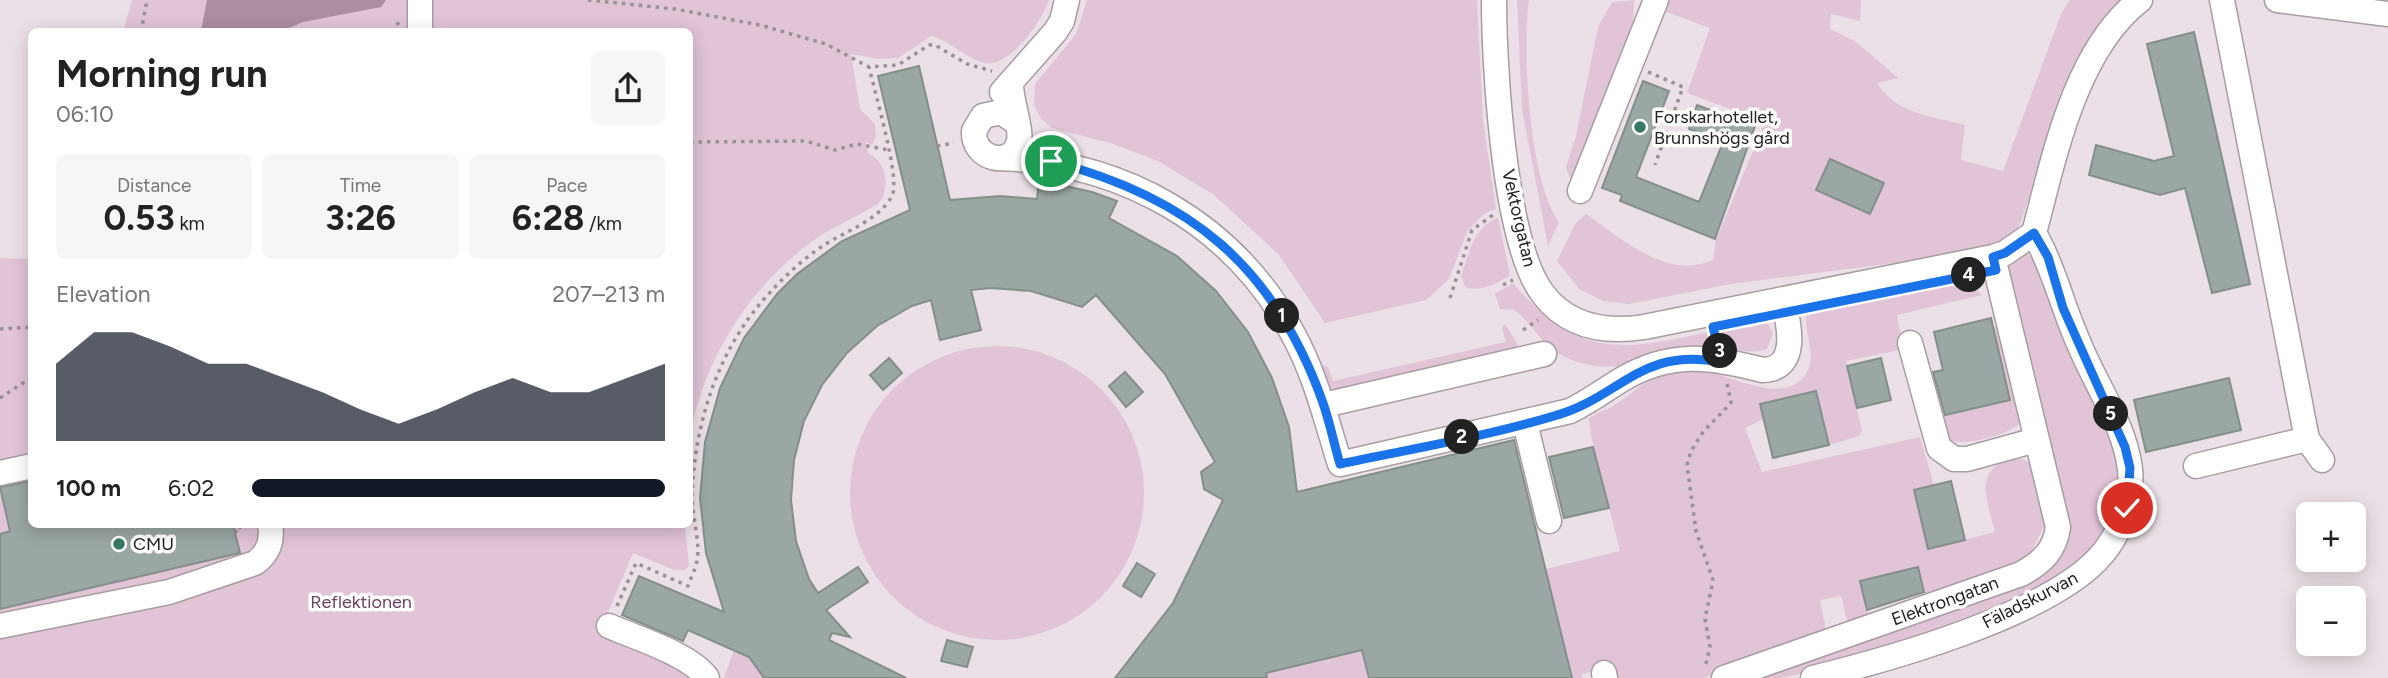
<!DOCTYPE html>
<html lang="en">
<head>
<meta charset="utf-8">
<style>
  body { margin:0; font-family:Figtree,sans-serif; background:#f6f6f6; color:#222; height:100vh; display:flex; flex-direction:column; font-size:26px; white-space:nowrap }
  * { box-sizing:border-box; margin:0 }
  p { font-size:23px; color:#767676 }
  .icon { flex:none; width:38px; height:38px; fill:none; stroke:currentColor; stroke-width:2; stroke-linecap:round; stroke-linejoin:round }
  .map { position:relative; flex:1; overflow:hidden }
  .side { position:absolute; left:28px; top:28px; width:665px; height:500px; display:flex; flex-direction:column; background:#fff; border-radius:10px; box-shadow:0 4px 18px #0003 }
  .side>* { flex:none }
  .buttons { position:absolute; left:2296px; top:502px; display:grid; gap:14px }
  .buttons a { display:grid; place-items:center; width:70px; height:70px; border-radius:10px; background:#fff; box-shadow:0 4px 18px #0003; font-size:35px }
  .pin { position:absolute; display:grid; place-items:center; width:60px; height:60px; color:#fff; margin:-30px; border:4px solid #fff; border-radius:50%; box-shadow:0 2px 7px #0007 }
  .km { position:absolute; width:35px; height:35px; margin:-18px; border-radius:50%; background:#222; color:#fff; font-size:19px; line-height:35px; text-align:center }
  .round { display:grid; place-items:center; flex:none; width:74px; height:74px; border-radius:10px; background:#f6f6f6 }
  .summary { display:flex; align-items:center; justify-content:space-between; height:119px; padding:0 28px }
  h1 { font-size:38px; font-weight:700; line-height:52px }
  .stats { display:grid; grid-template-columns:repeat(3,1fr); gap:10px; height:119px; padding:7px 28px }
  .stats div { display:grid; align-content:center; border-radius:10px; background:#f6f6f6; text-align:center }
  .stats b { font-size:35px; font-weight:700 }
  .stats small { font-size:19px; font-weight:400 }
  .stats p { font-size:19px }
  .chart { height:196px; padding:14px 28px }
  .chart p { display:flex; justify-content:space-between }
  .chart svg { width:100%; height:126px; margin-top:7px; fill:#111827; opacity:.7 }
  ul { padding:0 28px; list-style:none; font-size:23px }
  li { display:grid; grid-template-columns:112px 84px 1fr; align-items:center; height:52px }
  li i { height:18px; border-radius:9px; background:#111827 }
  .map>svg:first-child { display:block }
  .green { fill:#e1c4d6 }
  .water { fill:#ac8ea1 }
  .building { fill:#9ba7a4; stroke:#848f8c; stroke-width:2 }
  .lines { fill:none; stroke-linecap:round; stroke-linejoin:round }
  .minor-casing { stroke:#a79da3; stroke-width:27 }
  .path { stroke:#999195; stroke-width:3.5; stroke-dasharray:3.5 5; stroke-linecap:butt }
  .minor { stroke:#fff; stroke-width:24 }
  .route-casing { stroke:#fff; stroke-width:14 }
  .route { stroke:#1a73e8; stroke-width:9 }
  .poi-dot { fill:#377968; stroke:#fff; stroke-width:2.5 }
  .labels { text-anchor:middle; stroke-width:7; stroke-linejoin:round; paint-order:stroke }
  .poi-label { font-size:18px; fill:#252123; stroke:#fff; text-anchor:start }
  .street-label { font-size:18px; fill:#252123; stroke:#fff }
  .park-label { font-size:18px; fill:#6e425f; stroke:#fff }
</style>
</head>
<body>
<div class="map">
<svg width="2388" height="678" viewBox="0 0 2388 678">
  <rect width="100%" height="100%" fill="#ebe0e7"/>
  <path class="green" d="M132,0H1049C1043,20 1010,67 986,63C969,61 951,41 931,36L898,58L878,59L851,54L860,109L875,124L876,136L872,145L866,142L868,153C887,161 891,189 878,204C858,216 837,225 817,238C751,284 703,359 690,438V32H123Z
    M1087,0H1477L1483,121L1496,209L1484,214L1468,230L1449,279L1426,300L1325,323L1279,255L1214,195L1158,161L1110,143L1052,128L1041,119L1034,105L1035,84L1076,34Z
    M1517,0H1529C1522,51 1529,181 1559,222L1548,246L1522,109Z
    M1634,0L1633,28L1574,191L1566,167L1576,136L1598,27L1612,2Z
    M1670,0H1861L1860,21L1831,14L1830,29L1855,41L1898,78L1877,83C1896,114 1932,116 1965,125L1961,160L2003,171L2061,14L2070,0H2124L2052,134L2019,226L2007,241L1963,254L1731,284L1629,304L1603,301L1579,289L1557,261L1575,224L1586,214C1623,239 1667,281 1713,260L1716,240L1765,122L1687,93L1710,28L1661,10Z
    M1498,218L1510,275C1498,283 1480,293 1465,287L1461,276C1469,254 1473,227 1498,218Z
    M2024,253L2033,257L2119,454L2122,493L2107,530L2076,568L2020,601L1824,669L1780,678H1740L2043,574L2063,555L2069,529L2007,264Z
    M0,258L31,259L32,525H685L689,566L685,570H674L633,553L601,629L696,678H0Z
    M1959,282L1974,287L1982,295L1897,315L1903,346L1900,350L1846,361L1862,431L1859,436L1829,445L1816,391L1760,404L1764,419L1745,428L1762,472L1920,437L1934,485L1914,490L1928,549L1995,532C1989,506 1973,473 2005,461C2017,456 2026,459 2035,467L2045,525L2027,560L1898,612L1896,604L1925,597L1918,567L1861,580L1869,621L1849,628L1841,596L1820,600L1827,635L1703,678H1609L1606,668L1582,674L1583,678H1572L1546,569L1620,551L1591,436L1589,419C1596,412 1605,411 1613,406C1636,392 1655,369 1684,368C1719,366 1781,411 1806,374C1817,357 1805,335 1806,316L1815,310Z
    M1513,283C1593,380 1651,338 1755,324L1767,323L1773,333L1767,349C1750,355 1731,348 1713,350C1666,356 1611,380 1565,357C1540,345 1534,324 1514,310L1500,309L1495,294Z
    M1505,324L1518,345L1516,350L1333,391L1325,386L1319,369L1322,365L1328,367L1333,381L1506,342L1502,327Z
    M2004,325L2020,423C2011,434 1964,447 1951,440C1942,436 1939,425 1935,417L2010,399L1993,327Z
    M850 493a147 147 0 1 1 294 0a147 147 0 1 1-294 0Z
    M734,650L749,657L764,678H724Z
    M1362,650L1369,678H1267L1266,673Z"/>
  <path class="water" d="M207,0H386L381,7L303,22L282,31H201Z"/>
  <path class="building" d="M2194,32L2250,284L2212,293L2185,188L2160,195L2089,175L2096,145L2154,161L2174,156L2147,44Z
    M919,66L950,200L1000,196L1037,199L1039,180L1092,192L1117,201L1109,218L1177,256L1216,291L1248,332L1272,378L1289,427L1297,492L1514,440L1572,678H1369L1362,650L1266,673L1267,678H1115L1173,603L1223,500L1204,489L1201,472L1215,462L1165,374L1096,295L1082,307L1031,291L990,288L971,290L981,330L940,340L931,300L912,306L877,326L847,353L822,385L804,421L794,460L791,500L796,541L809,579L818,593L858,567L868,582L826,610L850,637L832,633L829,640L906,678H764L749,657L688,630L683,641L622,615L639,576L724,612L706,553L700,498L705,442L720,388L744,338L777,294L797,274L842,241L910,210L878,76Z
    M1643,81L1669,91L1636,177L1699,202L1723,142L1689,129L1697,105L1755,126L1715,239L1620,201L1622,195L1602,188Z
    M1830,159L1884,183L1870,214L1816,190Z
    M1991,318L2010,400L1945,415L1933,372L1943,370L1934,332Z
    M889,358L902,373L883,390L870,375Z
    M1881,358L1891,400L1857,408L1847,366Z
    M1125,372L1143,392L1126,407L1109,386Z
    M2229,378L2241,430L2146,452L2134,400Z
    M1816,391L1829,445L1773,458L1760,404Z
    M1593,447L1609,508L1564,518L1549,457Z
    M32,481V525H233L240,553L0,609V534L10,531L0,487Z
    M1951,481L1965,540L1928,549L1914,490Z
    M1137,563L1155,574L1141,597L1123,586Z
    M1918,567L1924,592L1867,610L1860,581Z
    M947,640L973,647L967,667L941,661Z"/>
  <g class="lines">
    <g class="minor-casing">
      <path id="minor" d="M420,0V32
        M1494,0C1494,65 1504,244 1543,294C1568,327 1605,333 1644,327L1993,257L2005,253L2034,233
        M2222,0L2307,439L2322,460
        M2277,0L2388,14
        M1011,82C1010,99 1022,129 1019,141C1012,170 972,159 974,131L983,116L1001,112L1016,122
        M1002,92L1055,32L1062,21L1067,0
        M997,158C1122,161 1233,223 1293,334C1316,376 1326,420 1340,464L1570,411C1588,402 1603,391 1621,380C1671,350 1709,357 1763,370C1800,369 1789,323 1783,299
        M1580,191L1656,0
        M1910,343L1939,448L1954,459H1967L2036,440
        M1324,405L1544,354
        M1525,423L1549,521
        M2196,466L2307,439
        M0,473L32,466
        M0,626L169,592L255,563C268,554 273,541 270,525
        M609,626C636,638 690,654 707,678
        M1604,673L1605,678
        M1724,678L2021,574C2041,563 2055,551 2058,527L1993,257
        M1813,678C1890,659 2040,617 2096,561C2119,538 2133,502 2130,469C2125,426 2096,385 2080,346C2063,309 2054,268 2034,233C2054,158 2075,50 2140,0"/>
    </g>
    <path class="path" d="M588,0L675,9L760,25L826,44L869,67L898,65L929,45H935L967,64L992,71
      M141,32L147,0
      M392,32L399,22
      M1648,72L1683,87L1655,165
      M690,142L806,141L835,150L857,144L889,150
      M937,146L954,143
      M1503,285L1513,280
      M1450,298L1472,230L1493,215
      M0,329L32,327
      M1523,330L1538,320
      M0,398L32,377
      M234,532L241,530L239,525
      M617,606L636,563L688,586C691,578 695,570 697,561C701,544 691,513 692,493C695,429 713,367 751,315C771,289 797,263 824,245C846,231 879,220 892,196C901,180 874,90 869,67
      M1706,664L1710,647L1705,619L1713,580L1696,531L1687,465L1691,451L1703,432L1731,403L1727,383"/>
    <use href="#minor" class="minor"/>
  </g>
  <g class="lines">
    <g class="route-casing">
      <path id="route" d="M1051,161C1189,197 1274,265 1323,403C1330,423 1334,444 1340,464C1411,449 1484,437 1554,416C1622,397 1639,347 1721,362L1713,327L1996,270L1993,257L2005,253L2034,233L2048,257L2063,308L2125,447L2130,468L2127,508"/>
    </g>
    <use href="#route" class="route"/>
  </g>
  <g class="poi-dot">
    <circle cx="1640" cy="127" r="7"/>
    <circle cx="119" cy="544" r="7"/>
  </g>
  <g class="labels">
    <g class="poi-label">
      <text x="1654" y="123">Forskarhotellet,<tspan x="1654" dy="21">Brunnshögs gård</tspan></text>
      <text x="133" y="550">CMU</text>
    </g>
    <g class="street-label">
      <text transform="translate(1519 218) rotate(77)" y="6">Vektorgatan</text>
      <text transform="translate(2030 600) rotate(-27)" y="6">Fäladskurvan</text>
      <text transform="translate(1945 601) rotate(-20)" y="6">Elektrongatan</text>
    </g>
    <g class="park-label">
      <text x="361" y="608">Reflektionen</text>
    </g>
  </g>
</svg>
<div class="buttons">
<a>+</a>
<a>−</a>
</div>
<div class="pin" style="left:1051px;top:161px;background:#1e9e55"><svg class="icon" aria-label="arrive" viewBox="0 0 24 24"><path d="M6 21V4h12l-3 4 3 4H6"/></svg></div>
<div class="pin" style="left:2127px;top:508px;background:#d93025"><svg class="icon" aria-label="check" viewBox="0 0 24 24"><path d="M5 12l5 5 9-10"/></svg></div>
<b class="km" style="left:1282px;top:316px">1</b>
<b class="km" style="left:1462px;top:437px">2</b>
<b class="km" style="left:1720px;top:351px">3</b>
<b class="km" style="left:1969px;top:275px">4</b>
<b class="km" style="left:2111px;top:414px">5</b>
<section class="side">
<div class="summary"><div><h1>Morning run</h1><p>06:10</p></div><a class="round"><svg class="icon" aria-label="share" viewBox="0 0 24 24"><path d="M12 15V3M7 8l5-5 5 5M5 13v7h14v-7"/></svg></a></div>
<div class="stats">
<div><p>Distance</p><b>0.53<small> km</small></b></div>
<div><p>Time</p><b>3:26</b></div>
<div><p>Pace</p><b>6:28<small> /km</small></b></div>
</div>
<div class="chart"><p><span>Elevation</span>207–213 m</p>
<svg viewBox="0 0 160 44" preserveAspectRatio="none"><path d="M0 44V17L10 6L20 6L30 11L40 17L50 17L60 22L70 27L80 33L90 38L100 33L110 27L120 22L130 27L140 27L150 22L160 17V44z"/></svg>
</div>
<ul>
<li><b>100 m</b>6:02<i style="width:100%"></i></li>
</ul>
</section>
</div>
</body>
</html>
